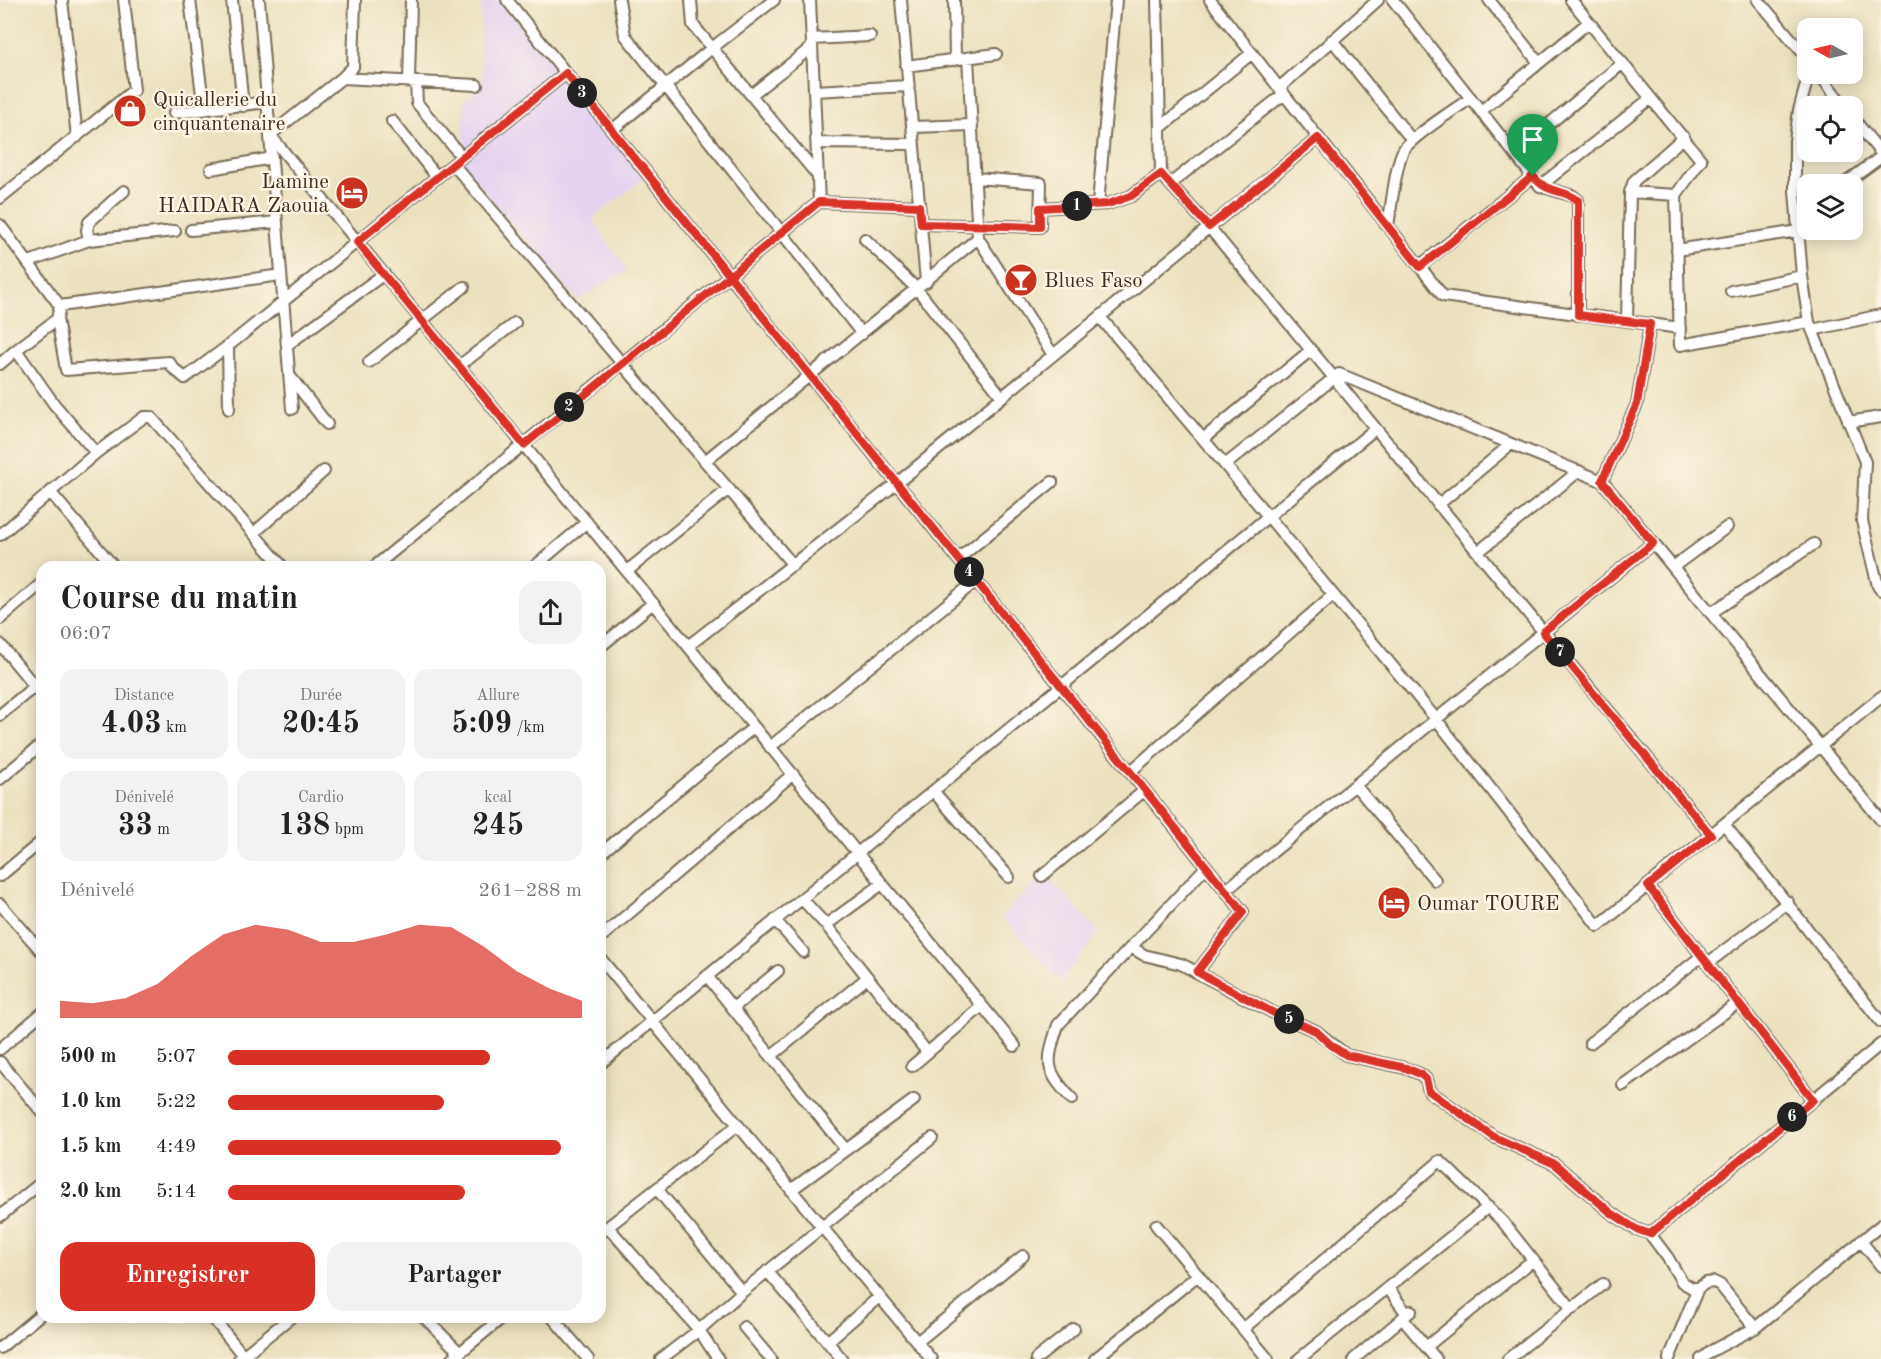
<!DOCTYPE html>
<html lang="fr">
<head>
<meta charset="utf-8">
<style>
  body { margin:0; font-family:"Old Standard TT",serif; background:#f2f2f2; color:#222; height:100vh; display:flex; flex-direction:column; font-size:22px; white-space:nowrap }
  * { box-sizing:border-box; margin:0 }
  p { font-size:20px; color:#767676 }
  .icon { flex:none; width:33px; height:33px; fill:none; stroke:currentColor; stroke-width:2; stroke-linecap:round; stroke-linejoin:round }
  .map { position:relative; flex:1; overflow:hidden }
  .drawer { position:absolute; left:36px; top:561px; width:570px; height:762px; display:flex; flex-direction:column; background:#fff; border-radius:18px; box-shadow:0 3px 15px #0003 }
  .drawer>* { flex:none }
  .needle { width:39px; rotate:278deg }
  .tools { position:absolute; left:1797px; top:18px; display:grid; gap:12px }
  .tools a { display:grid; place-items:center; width:66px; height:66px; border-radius:12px; background:#fff; box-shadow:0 3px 15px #0003; font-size:30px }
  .pin { position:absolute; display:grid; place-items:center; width:51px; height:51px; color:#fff; margin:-62px -26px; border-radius:50% 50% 50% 0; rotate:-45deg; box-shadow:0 0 6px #0007 }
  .pin .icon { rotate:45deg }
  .km { position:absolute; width:30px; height:30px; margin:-15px; border-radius:50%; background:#222; color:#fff; font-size:16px; line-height:30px; text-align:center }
  .round { display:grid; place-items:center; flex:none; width:63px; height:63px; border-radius:18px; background:#f2f2f2 }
  .overview { display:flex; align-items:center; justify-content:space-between; height:102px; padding:0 24px }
  h1 { font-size:33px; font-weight:800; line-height:45px }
  .stats { display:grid; grid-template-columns:repeat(3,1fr); gap:9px; height:102px; padding:6px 24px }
  .stats div { display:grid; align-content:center; border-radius:15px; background:#f2f2f2; text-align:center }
  .stats b { font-size:30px; font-weight:800 }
  .stats small { font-size:16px; font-weight:400 }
  .stats p { font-size:16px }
  .chart { height:168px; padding:12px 24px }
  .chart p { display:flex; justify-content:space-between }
  .chart svg { width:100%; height:108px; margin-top:6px; fill:#d93025; opacity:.7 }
  .cta { display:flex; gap:12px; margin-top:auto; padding:12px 24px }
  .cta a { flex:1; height:69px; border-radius:18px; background:#d93025; color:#fff; font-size:24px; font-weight:800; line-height:69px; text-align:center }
  .cta a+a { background:#f2f2f2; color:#222 }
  ul { padding:0 24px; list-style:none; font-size:20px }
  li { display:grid; grid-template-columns:96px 72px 1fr; align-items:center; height:45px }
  li i { height:15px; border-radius:8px; background:#d93025 }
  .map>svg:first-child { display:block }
  .built { fill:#e5d3f1 }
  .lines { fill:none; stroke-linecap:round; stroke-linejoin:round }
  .minor-casing { stroke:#796a56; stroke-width:14 }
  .minor { stroke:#fff; stroke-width:10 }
  .route-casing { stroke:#fff; stroke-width:12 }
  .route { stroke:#d93025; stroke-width:8 }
  .labels { text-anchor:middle; stroke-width:5; stroke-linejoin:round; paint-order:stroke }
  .poi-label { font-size:21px; fill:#3b2a1e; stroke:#fcf5e5; text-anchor:start }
</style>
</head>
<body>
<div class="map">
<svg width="1881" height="1359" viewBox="0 0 1881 1359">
  <rect width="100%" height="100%" fill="#fcf5e5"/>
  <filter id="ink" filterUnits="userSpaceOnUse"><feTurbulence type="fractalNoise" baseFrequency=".0167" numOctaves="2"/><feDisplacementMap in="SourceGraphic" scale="12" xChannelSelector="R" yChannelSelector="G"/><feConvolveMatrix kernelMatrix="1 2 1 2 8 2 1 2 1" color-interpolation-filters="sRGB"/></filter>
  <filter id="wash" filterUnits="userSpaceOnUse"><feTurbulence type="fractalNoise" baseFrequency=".008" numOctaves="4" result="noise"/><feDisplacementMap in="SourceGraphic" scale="24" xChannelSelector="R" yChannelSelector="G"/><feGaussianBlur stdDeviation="1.35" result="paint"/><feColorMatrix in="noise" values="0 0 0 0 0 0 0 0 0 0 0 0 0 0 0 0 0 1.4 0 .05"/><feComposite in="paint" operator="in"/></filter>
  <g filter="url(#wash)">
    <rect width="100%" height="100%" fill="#ece1bf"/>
    <path class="built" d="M481,0H499L648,175L592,219L627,270L578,300L463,167L465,100L482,86Z
      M1045,874L1099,932L1061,982L1001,917Z"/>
  </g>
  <g filter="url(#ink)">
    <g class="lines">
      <g class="minor-casing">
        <path id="minor" d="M62,0L77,137
          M190,0L204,110
          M232,0L243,106
          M259,0L292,409
          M355,0L353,67L342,78L270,135L1015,1046
          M507,0L1243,912L1197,972
          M619,0L625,35L862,334
          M691,0L693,25L818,176
          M810,0L819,202
          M901,0L926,282
          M954,0L955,60
          M1157,0L1161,174L1209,227L1311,350L1711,835
          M1210,0L1443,296L1680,328
          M1393,0L1540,186L1573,196L1578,200V315
          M1489,0L1539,63
          M1571,0L1701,160L1676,195L1630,192
          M1758,0L1808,59
          M812,39L870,36
          M1332,40L1412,140
          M968,58L978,238L1053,355
          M906,66L996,54
          M1809,74L1799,110L1795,141V191L1802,276L1809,322L1865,462L1862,521L1878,586L1881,590
          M1819,74L1844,106
          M342,78L477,85
          M409,81L411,0
          M416,82L417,103L462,157
          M1279,88L1378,0
          M814,91L908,86
          M751,95L812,47
          M1481,111L1589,22
          M174,113L268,102
          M1852,117L1881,153
          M392,121L437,177
          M912,127L972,125
          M1160,128L1252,53
          M612,130L712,48L774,0
          M817,143L913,144
          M1514,153L1623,63
          M453,164L793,565
          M211,169L272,158
          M1170,184L1284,94
          M1844,184L1881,157
          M1540,186L1651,98
          M1676,195L1680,345L1809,322
          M0,198L134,90L124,0
          M1098,204L1116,0
          M1040,208L1108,204L1131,196L1161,174
          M1797,220L1808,213
          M921,224L1040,227L1041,183L975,178
          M0,225L60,306
          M1388,226C1391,209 1396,161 1404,149C1414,135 1455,109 1471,98
          M191,230L277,222
          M865,239L917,289L1002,397
          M89,240L87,230L89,222L124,191
          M1677,250L1798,231
          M29,262L89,240L175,231
          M1420,266L1533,176
          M1731,291L1802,276
          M60,306L57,319L66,370L169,362L173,368L185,378L228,346L566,73
          M60,306L281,275
          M1100,317L1268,516L1436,719L1598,926L1881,697
          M1627,321L1630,192L1634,181L1684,137
          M1812,330L1881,315
          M287,345L384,274
          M228,346L229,409
          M16,350L54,404L96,453
          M369,362L464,287
          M0,364L16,350L57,319
          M459,366L515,323
          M289,375L327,424
          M1848,422L1881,417
          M1203,439L1311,350
          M705,461L978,238
          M1225,465L1339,374L1602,481L1881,820
          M1602,481L1637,404L1650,324
          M51,493L114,567
          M1438,505L1511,444
          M254,533L324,471
          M0,535L96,453L144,417H151L283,567
          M1478,552L1579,471
          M958,559L1052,482
          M374,567L819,202L919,206
          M534,567L587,522
          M1673,567L1727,527
          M627,571L729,489
          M1711,613L1814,544
          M0,619L42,583
          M0,644L42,695
          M688,646L897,483L1318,138
          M600,647L653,603
          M0,715L35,686
          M770,747L976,581
          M1130,772L1333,595
          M0,779L42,744
          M1355,785L1435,880
          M933,791L1009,877
          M1724,824L1881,1022
          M600,854L754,727
          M0,876L42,841
          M1042,876L1145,790
          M1648,886L1813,1100
          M1226,890L1653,543
          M802,899L826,925L927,1052
          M0,904L42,952
          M775,920L803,952
          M826,925L882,884
          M600,938L793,774
          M1131,947L1144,955L1181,964L1274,1013L1316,1031L1346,1055L1405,1068L1420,1074L1426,1079L1429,1091L1494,1137L1555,1164L1610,1212L1636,1229L1650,1234L1668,1258L1682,1282L1692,1288H1698L1706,1283L1714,1282L1720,1285L1755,1328
          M600,958L931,1359
          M1708,963L1788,902
          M707,976L846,1150
          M733,1008L778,971
          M1590,1043L1702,956
          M0,1049L42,1013
          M771,1056L867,978
          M0,1062L42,1112
          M600,1064L1375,429
          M912,1066L982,1006
          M1623,1085L1738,1003
          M1072,1099C1044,1069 1046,1063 1058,1025L1206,867
          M657,1189L742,1292
          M791,1190L914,1100
          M0,1216L42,1182
          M1156,1225L1268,1359
          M608,1227L699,1330L718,1359
          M600,1233L738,1125
          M1650,1234L1881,1044
          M1861,1241L1881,1266
          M767,1271L842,1359
          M1388,1288L1407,1314
          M212,1317L246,1359
          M424,1317L460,1353
          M552,1317L588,1359
          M1402,1318L1436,1359
          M744,1327L771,1359
          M1243,1329L1440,1161L1503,1222L1572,1309
          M827,1342L879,1297
          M917,1342L1023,1256
          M1426,1347L1533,1260
          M0,1348L42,1313
          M239,1359L291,1317
          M452,1359L503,1317
          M661,1359L699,1330L742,1292L932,1138
          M1036,1359L1074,1329
          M1095,1359L1198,1275
          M1299,1359L1488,1207
          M1354,1359L1411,1311
          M1508,1359L1603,1284
          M1669,1359L1698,1288
          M1701,1359L1713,1350L1755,1328L1881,1225"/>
      </g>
      <use href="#minor" class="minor"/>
    </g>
  </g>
  <g class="lines" filter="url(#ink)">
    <g class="route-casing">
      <path id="route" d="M1533,176L1420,267L1318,138L1209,227L1161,174L1131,196L1108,204L1040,208V227L921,224L919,206L819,202C721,283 622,364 524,445L357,242L566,73C792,353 1018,632 1243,912L1197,972L1274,1013L1316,1031L1331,1045L1346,1055L1406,1068L1420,1074L1426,1079L1429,1091L1494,1137L1555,1164L1610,1212L1636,1229L1650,1234L1813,1100L1648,886L1711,835L1543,632L1653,543L1602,481L1637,404L1650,324L1578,315V200C1561,188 1547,194 1533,176"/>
    </g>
    <use href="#route" class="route"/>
  </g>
  <defs>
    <g id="shop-disc" transform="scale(1.725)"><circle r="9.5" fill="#c8321e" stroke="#fcf5e5"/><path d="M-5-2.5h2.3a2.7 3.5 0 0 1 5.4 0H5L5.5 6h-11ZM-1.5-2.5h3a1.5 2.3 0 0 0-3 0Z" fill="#fff"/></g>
    <g id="hotel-disc" transform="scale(1.725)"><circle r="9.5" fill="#c8321e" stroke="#fcf5e5"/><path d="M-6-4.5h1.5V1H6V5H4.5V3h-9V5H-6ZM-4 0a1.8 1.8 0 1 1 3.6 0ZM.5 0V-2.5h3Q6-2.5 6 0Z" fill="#fff"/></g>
    <g id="bar-disc" transform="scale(1.725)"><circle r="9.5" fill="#c8321e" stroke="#fcf5e5"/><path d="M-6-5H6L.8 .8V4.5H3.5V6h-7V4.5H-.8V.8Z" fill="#fff"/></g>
  </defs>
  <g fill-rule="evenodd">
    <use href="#shop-disc" x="130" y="111"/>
    <use href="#hotel-disc" x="352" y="193"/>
    <use href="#bar-disc" x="1021" y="280"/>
    <use href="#hotel-disc" x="1394" y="903"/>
  </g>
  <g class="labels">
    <g class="poi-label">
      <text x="153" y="106">Quicallerie du<tspan x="153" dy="24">cinquantenaire</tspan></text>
      <text x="329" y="188" text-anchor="end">Lamine<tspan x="329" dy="24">HAIDARA Zaouia</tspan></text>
      <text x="1044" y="287">Blues Faso</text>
      <text x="1417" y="910">Oumar TOURE</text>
    </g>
  </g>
</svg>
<div class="tools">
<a><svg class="needle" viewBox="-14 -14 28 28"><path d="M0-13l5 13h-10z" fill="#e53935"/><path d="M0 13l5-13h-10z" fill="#767676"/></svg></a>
<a><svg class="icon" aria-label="locate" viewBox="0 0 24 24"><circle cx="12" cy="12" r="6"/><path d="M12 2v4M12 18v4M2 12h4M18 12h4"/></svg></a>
<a><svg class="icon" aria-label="layers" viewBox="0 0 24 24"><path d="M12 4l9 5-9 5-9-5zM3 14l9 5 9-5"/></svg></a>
</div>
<div class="pin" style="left:1533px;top:176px;background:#1e9e55"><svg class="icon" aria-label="arrive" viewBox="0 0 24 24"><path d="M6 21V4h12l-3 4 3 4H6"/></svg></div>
<b class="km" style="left:1077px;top:206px">1</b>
<b class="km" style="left:569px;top:407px">2</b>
<b class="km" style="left:582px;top:93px">3</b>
<b class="km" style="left:969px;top:572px">4</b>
<b class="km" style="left:1289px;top:1019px">5</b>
<b class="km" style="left:1792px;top:1117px">6</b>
<b class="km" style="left:1560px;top:652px">7</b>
<section class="drawer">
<div class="overview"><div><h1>Course du matin</h1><p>06:07</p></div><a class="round"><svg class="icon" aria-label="share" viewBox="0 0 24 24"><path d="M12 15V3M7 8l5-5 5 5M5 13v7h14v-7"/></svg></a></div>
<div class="stats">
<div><p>Distance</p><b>4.03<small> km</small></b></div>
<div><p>Durée</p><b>20:45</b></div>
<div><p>Allure</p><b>5:09<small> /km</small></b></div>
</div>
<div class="stats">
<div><p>Dénivelé</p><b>33<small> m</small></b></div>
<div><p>Cardio</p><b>138<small> bpm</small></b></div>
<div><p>kcal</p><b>245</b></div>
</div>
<div class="chart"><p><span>Dénivelé</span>261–288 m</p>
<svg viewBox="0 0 160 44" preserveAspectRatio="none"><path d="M0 44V37L10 38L20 36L30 30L40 19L50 10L60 6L70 8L80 13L90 13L100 10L110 6L120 7L130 15L140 25L150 32L160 37V44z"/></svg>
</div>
<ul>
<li><b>500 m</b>5:07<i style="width:74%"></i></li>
<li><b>1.0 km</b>5:22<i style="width:61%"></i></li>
<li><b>1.5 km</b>4:49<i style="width:94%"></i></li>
<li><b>2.0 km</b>5:14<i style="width:67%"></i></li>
</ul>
<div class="cta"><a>Enregistrer</a><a>Partager</a></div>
</section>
</div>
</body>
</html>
